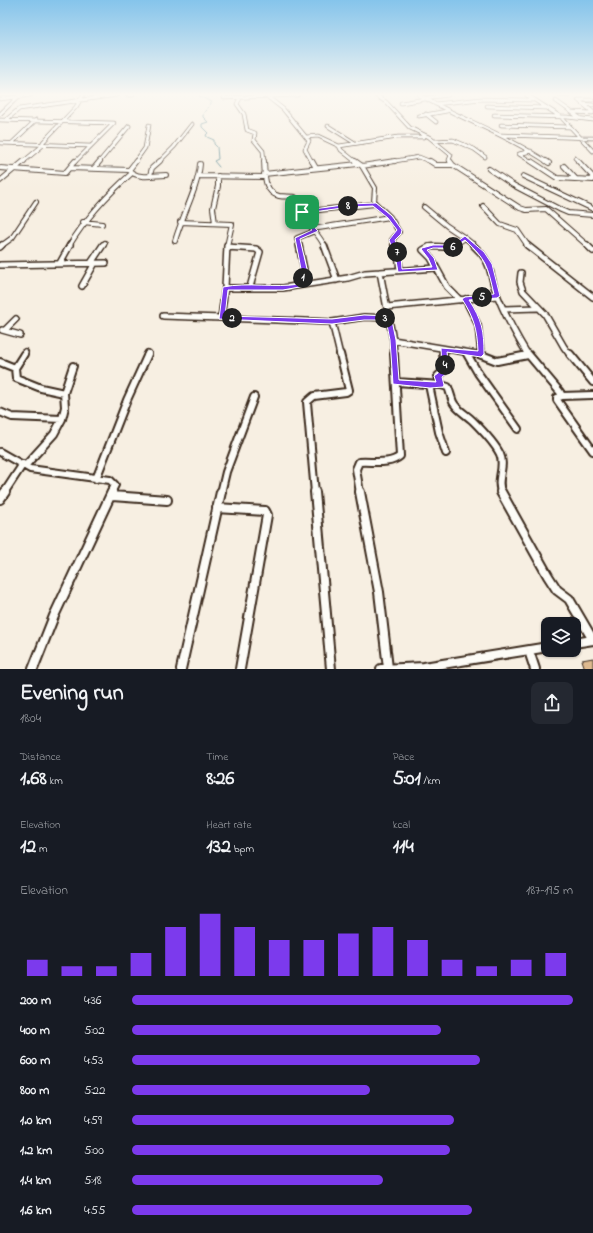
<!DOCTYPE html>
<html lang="en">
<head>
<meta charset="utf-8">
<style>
  body { margin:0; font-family:"Indie Flower",sans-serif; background:#242831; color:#f1f3f6; height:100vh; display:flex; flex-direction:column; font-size:15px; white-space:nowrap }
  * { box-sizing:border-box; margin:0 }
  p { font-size:13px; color:#9ea1a6 }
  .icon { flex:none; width:22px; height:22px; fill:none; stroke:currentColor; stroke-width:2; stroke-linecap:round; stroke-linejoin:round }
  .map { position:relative; height:669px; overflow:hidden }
  .sheet { display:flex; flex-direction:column; background:#171b24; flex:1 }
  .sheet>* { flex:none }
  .controls { position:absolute; left:541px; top:617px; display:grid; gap:8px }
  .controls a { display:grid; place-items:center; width:40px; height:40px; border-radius:8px; background:#171b24; box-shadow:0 1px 3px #0004; font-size:20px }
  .pin { position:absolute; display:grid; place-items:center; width:34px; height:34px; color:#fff; margin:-17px; border-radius:8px; box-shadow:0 2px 6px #0006 }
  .km { position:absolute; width:20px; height:20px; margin:-10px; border-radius:50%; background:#222; color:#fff; font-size:11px; line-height:20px; text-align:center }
  .round { display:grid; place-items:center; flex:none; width:42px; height:42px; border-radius:8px; background:#242831 }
  .head { display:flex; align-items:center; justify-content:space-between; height:68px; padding:0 20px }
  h1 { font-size:22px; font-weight:800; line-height:30px }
  .metrics { display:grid; grid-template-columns:repeat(3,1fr); gap:6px; height:68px; padding:4px 20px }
  .metrics div { display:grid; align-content:center }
  .metrics b { font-size:20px; font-weight:800 }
  .metrics small { font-size:11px; font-weight:400 }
  .metrics p { font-size:11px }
  .chart { height:112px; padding:8px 20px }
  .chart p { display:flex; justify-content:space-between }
  .chart svg { width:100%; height:72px; margin-top:4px; stroke:#7c3aed; stroke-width:6 }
  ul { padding:0 20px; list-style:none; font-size:13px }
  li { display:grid; grid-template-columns:64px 48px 1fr; align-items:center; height:30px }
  li i { height:10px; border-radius:5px; background:#7c3aed }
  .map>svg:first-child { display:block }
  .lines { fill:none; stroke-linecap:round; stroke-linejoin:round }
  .stream { stroke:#6e959c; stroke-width:1 }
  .building { fill:#ddb98f; stroke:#3b2a1e }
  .minor-far4-casing { stroke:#3b2a1e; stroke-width:4.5 }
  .minor-far3-casing { stroke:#3b2a1e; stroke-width:6 }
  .minor-far2-casing { stroke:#3b2a1e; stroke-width:8 }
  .minor-far1-casing { stroke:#3b2a1e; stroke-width:10 }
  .minor-casing { stroke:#3b2a1e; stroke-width:12 }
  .minor-far4 { stroke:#fdfcf7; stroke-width:3 }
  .minor-far3 { stroke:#fdfcf7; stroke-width:4 }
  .minor-far2 { stroke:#fdfcf7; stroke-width:5 }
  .minor-far1 { stroke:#fdfcf7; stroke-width:6 }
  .minor { stroke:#fdfcf7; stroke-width:8 }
  .route { fill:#7c3aed; stroke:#fff; fill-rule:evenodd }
</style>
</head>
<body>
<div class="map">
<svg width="593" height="669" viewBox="0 0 593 669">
  <rect width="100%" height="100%" fill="#f7efe2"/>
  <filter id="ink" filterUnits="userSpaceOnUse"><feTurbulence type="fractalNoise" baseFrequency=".025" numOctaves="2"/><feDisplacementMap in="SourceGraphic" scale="8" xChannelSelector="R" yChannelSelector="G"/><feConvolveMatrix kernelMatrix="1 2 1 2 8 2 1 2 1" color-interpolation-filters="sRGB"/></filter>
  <g filter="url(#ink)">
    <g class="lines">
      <path class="stream" d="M200,95L199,96L212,102L203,114V117L208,122L202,124V127L208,133L206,135L207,137L214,140V144L217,147L218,159L214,161L219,167"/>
    </g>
    <path class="building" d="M593,658V669H585L582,660Z"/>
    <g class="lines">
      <g class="minor-far4-casing">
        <path id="minor-far4" d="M128,95H133
          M224,95V98L298,95
          M375,95L386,102L410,128L429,137L451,155L449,160L450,162
          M419,95C461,119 507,135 547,162
          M527,95L561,117L593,151
          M559,95L569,96
          M240,98L237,104L244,114L247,130L255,133L254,140L263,151L264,162
          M269,98L283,109L309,141L305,149L312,162
          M425,98L448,95
          M0,99L31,95
          M593,100H578L593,112
          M556,101L580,118
          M401,103L425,99
          M435,104L481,99L533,100
          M582,104L593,105
          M487,106L546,108
          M572,112L593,113
          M0,114L18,97
          M426,114L436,122
          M494,115L567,117L593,120
          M419,116L447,111
          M0,120L114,123L75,162
          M6,120L19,109L117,95
          M501,125L570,127
          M328,126L355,143
          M501,135L593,138
          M306,137L318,136L339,146
          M434,141L453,140L474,149L485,157
          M0,143L90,146
          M12,143L36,120
          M531,151L519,154L532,162
          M575,158L579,162
          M23,162L42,146L43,142L76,107L83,95
          M99,162L129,126
          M135,162L145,148L149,125
          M159,162L174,147L192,124
          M356,162L341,150L339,146L398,137H424
          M389,162L419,157L431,162"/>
      </g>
      <g class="minor-far3-casing">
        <path id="minor-far3" d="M264,161C265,173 263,192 279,196C284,197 290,196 295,197C298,206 302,215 308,223C313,231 321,237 324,246
          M312,161L316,168
          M355,161L362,166
          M430,161L436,165H453
          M450,161L453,165L520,208L526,210L546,209L588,246
          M531,161L557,178L593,180
          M546,161L549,163
          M578,161L593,177
          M564,166L576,179
          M95,167L100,161
          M0,168L65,173L75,161
          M70,168L129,170C138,180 154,175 166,175
          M489,169L513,185L561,210L568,213L593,215
          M129,170L136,161
          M264,174L358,164
          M150,175L152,168L160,161
          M199,176L264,177
          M523,176L593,209
          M0,181L24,161
          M483,206L500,224L517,230L528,246
          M424,207L447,226L465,238L453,246
          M301,212L375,204
          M390,217L399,232L392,240L395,246
          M83,222L102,224
          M180,222L232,224L227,246
          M215,223L213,208L218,186V176
          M312,229L390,217L374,202L375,188L362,166L395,161
          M465,238L475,246
          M175,241C182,216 198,188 200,164
          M1,246L12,238L36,202
          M69,246C86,218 107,195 132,173
          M103,246L105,243
          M299,246L297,238L315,231
          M429,246H439"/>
      </g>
      <g class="minor-far2-casing">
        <path id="minor-far2" d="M227,245L225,288L221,318L332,322L364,317L389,318
          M299,245L304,269L303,285
          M324,245L337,280
          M394,245L398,255L400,270
          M455,245C445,251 433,242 423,250L431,258L447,287L460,300
          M473,245C495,265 488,275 498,297C506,317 517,337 528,355
          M527,245L593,297
          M587,245L593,251
          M0,247L2,245
          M227,247L256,249L260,252L250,287
          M60,263L70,245
          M91,263L103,245
          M0,265L106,263
          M380,272L436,268
          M521,273L520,282L523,291L545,314L564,347L570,355
          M82,286L95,263
          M225,288H283L348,278L365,273L380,272L393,340L394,355
          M465,299L478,325L481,354
          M387,307L497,296
          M504,309L538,308
          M163,316L221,318
          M332,322L340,355
          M2,330L20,335
          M5,330L16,319
          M393,340L483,355
          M443,349L444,355
          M467,353L468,355
          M23,355L25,352
          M147,355L148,353"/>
      </g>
      <g class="minor-far1-casing">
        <path id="minor-far1" d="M467,354L478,373L518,429
          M479,354L497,361L528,355
          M528,354L560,392L562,396L557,398V400L593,451
          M570,354L593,382
          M0,362L15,368L16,378L41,388L64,393
          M15,368L24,354
          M396,382L441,385L448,387C450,392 451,397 453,402C457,410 466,414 473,421C482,430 494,442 500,454C506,467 495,481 502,493
          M429,385L439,432L446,453
          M441,385L438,376L445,370L443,354
          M562,396L593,395
          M0,412L12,417L62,419
          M0,452L30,469L110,480L115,485L111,493
          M25,466L54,434L62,419L65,407L64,393L73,366
          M96,479L127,400L148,354
          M4,493L23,464
          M221,493L226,472L254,397
          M315,493L307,402L314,396L346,392L349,390L340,354
          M360,493L356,469L359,462C372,461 390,465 400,456L394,354"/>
      </g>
      <g class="minor-casing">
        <path id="minor" d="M315,492L331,669
          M360,492L379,592L388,668
          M501,492L548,576L557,590L569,599L593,640
          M112,496L167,500
          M0,499L5,492
          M217,508L265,511L267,515L240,669
          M574,643L593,640
          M529,651L535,669
          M33,669L54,616L112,492
          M181,669L221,492
          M381,669L424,667L548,647"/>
      </g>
      <use href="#minor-far4" class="minor-far4"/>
      <use href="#minor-far3" class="minor-far3"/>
      <use href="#minor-far2" class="minor-far2"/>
      <use href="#minor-far1" class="minor-far1"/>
      <use href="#minor" class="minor"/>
    </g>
  </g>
  <linearGradient id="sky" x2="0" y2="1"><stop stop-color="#85c4eb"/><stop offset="0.5" stop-color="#fbf8f2"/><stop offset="1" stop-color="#fbf8f2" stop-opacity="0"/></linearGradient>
  <rect width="593" height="189" fill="url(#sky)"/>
  <path class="route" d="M376,203L392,216L402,230L401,234L395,240L401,255L402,269L432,267L428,258L421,249L422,248L433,245H452L465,236L484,252L492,264L500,296L497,298L469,300C482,320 484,331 484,354L481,357L447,352C448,362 451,372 442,377L444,385L443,387L430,388L393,384L390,340L386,320H364L332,324L219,319L223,287C248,282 274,288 300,284L301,269L295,238L312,230L306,224L300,211L350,204ZM373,206L388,218L397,230L389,240L395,255L398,272L438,270L434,258L427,250L433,248H453L465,240C487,261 487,265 494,294L465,297L462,299C474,318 477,329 478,351L441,348L442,370L434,376L436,382L399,380L396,340L391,316L364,315L332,319L225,316L228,290H283L305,286L307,269L300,239L318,231L310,223L305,213L350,207Z"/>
</svg>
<div class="controls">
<a><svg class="icon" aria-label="layers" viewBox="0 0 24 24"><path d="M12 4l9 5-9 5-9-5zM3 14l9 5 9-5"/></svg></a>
</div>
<div class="pin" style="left:302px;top:212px;background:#1e9e55"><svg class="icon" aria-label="arrive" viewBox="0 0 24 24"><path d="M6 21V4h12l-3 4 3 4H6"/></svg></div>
<b class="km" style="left:303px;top:278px">1</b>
<b class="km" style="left:232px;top:318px">2</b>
<b class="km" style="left:385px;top:318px">3</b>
<b class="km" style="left:445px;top:365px">4</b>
<b class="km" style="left:482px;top:297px">5</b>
<b class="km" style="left:453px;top:247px">6</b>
<b class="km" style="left:397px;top:252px">7</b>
<b class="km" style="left:348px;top:206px">8</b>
</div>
<section class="sheet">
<div class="head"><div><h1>Evening run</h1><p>18:04</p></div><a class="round"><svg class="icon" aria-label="share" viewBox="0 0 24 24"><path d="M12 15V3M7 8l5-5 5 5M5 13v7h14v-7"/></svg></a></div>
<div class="metrics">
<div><p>Distance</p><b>1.68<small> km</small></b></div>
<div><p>Time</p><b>8:26</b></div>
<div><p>Pace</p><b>5:01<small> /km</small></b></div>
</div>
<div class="metrics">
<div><p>Elevation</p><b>12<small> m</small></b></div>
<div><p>Heart rate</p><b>132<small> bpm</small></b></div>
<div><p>kcal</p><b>114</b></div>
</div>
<div class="chart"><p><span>Elevation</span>187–195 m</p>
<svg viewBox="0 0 160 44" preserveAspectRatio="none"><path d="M5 44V34M15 44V38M25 44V38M35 44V30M45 44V14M55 44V6M65 44V14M75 44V22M85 44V22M95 44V18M105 44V14M115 44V22M125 44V34M135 44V38M145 44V34M155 44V30"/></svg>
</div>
<ul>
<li><b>200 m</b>4:36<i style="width:100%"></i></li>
<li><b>400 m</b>5:02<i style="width:70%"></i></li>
<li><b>600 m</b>4:53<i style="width:79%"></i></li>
<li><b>800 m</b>5:22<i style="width:54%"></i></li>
<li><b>1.0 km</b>4:59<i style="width:73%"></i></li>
<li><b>1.2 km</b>5:00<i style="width:72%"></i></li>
<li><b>1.4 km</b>5:18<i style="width:57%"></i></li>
<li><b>1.6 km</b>4:55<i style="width:77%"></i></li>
</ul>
</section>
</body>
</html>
